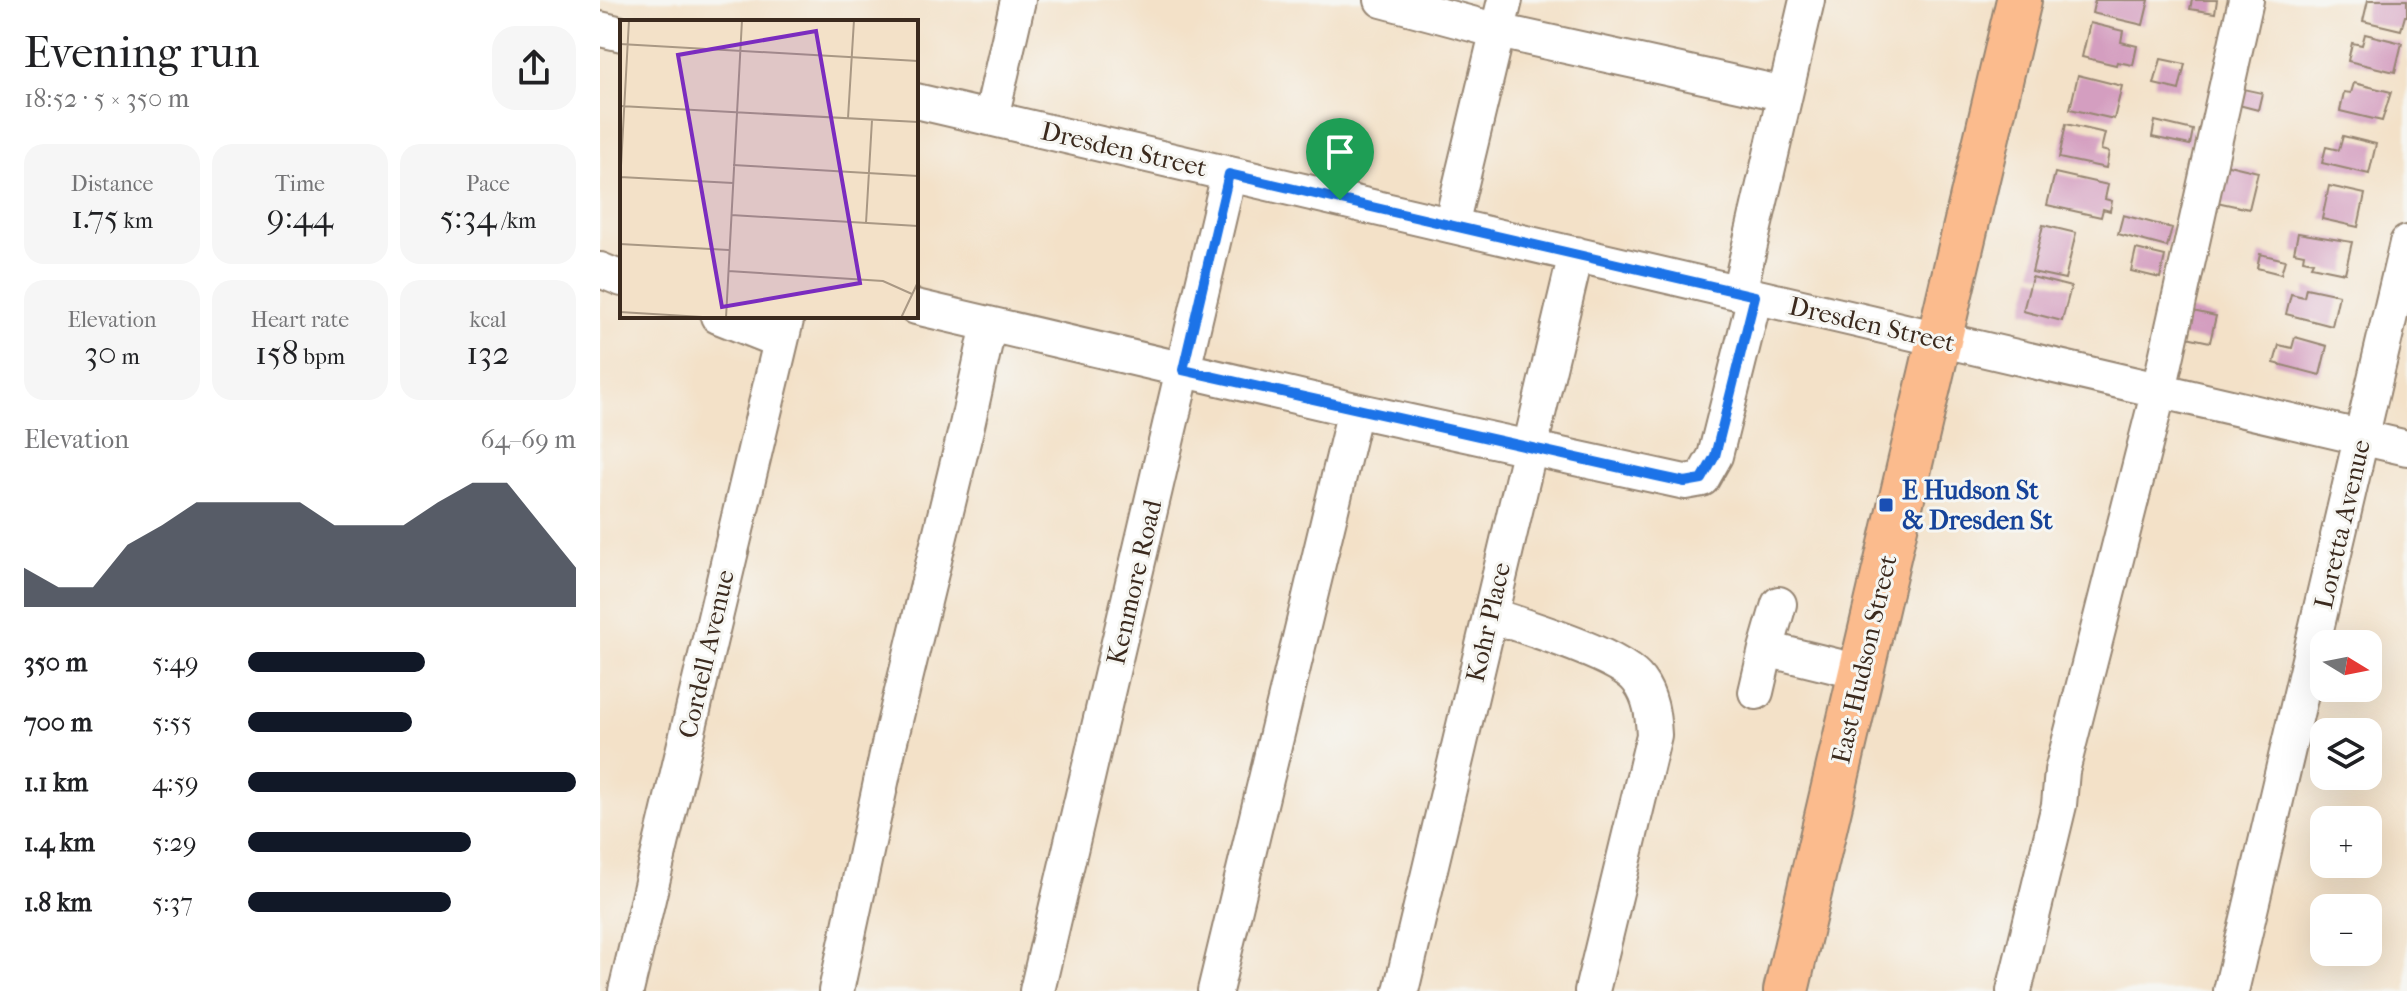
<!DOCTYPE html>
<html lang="en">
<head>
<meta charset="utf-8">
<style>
  body { margin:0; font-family:"IM FELL French Canon",serif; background:#f6f6f6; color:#202124; height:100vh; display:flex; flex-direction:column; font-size:30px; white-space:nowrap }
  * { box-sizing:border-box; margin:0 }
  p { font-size:26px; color:#757577 }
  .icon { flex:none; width:44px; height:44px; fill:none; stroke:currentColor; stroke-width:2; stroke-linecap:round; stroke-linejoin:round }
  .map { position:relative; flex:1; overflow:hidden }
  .panel { display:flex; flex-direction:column; background:#fff; width:600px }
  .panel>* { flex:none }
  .needle { width:52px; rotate:100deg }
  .controls { position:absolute; left:1710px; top:630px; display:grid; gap:16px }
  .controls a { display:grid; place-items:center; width:72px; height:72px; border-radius:16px; background:#fff; box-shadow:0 8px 32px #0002; font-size:40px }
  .pin { position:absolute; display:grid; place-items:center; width:68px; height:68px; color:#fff; margin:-82px -34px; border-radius:50% 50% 50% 0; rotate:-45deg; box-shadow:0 0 8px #0007 }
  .pin .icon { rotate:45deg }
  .round { display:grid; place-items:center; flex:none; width:84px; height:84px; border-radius:24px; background:#f6f6f6 }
  .summary { display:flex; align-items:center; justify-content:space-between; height:136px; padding:0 24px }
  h1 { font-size:44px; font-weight:600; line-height:60px }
  .figures { display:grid; grid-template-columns:repeat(3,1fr); gap:12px; height:136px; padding:8px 24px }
  .figures div { display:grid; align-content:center; border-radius:20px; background:#f6f6f6; text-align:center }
  .figures b { font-size:34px; font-weight:600 }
  .figures small { font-size:22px; font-weight:400 }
  .figures p { font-size:22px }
  .chart { height:224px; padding:16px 24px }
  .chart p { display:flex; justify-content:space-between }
  .chart svg { width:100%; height:144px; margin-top:8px; fill:#111827; opacity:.7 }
  ul { padding:0 24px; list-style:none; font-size:26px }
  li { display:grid; grid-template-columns:128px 96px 1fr; align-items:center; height:60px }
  li i { height:20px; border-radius:10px; background:#111827 }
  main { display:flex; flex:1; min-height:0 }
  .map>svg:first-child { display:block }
  .building { fill:#d49ec0 }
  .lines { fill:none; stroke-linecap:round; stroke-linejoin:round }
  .minor-casing { stroke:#978673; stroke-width:38 }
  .major-casing { stroke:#978673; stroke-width:48 }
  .minor { stroke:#fff; stroke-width:34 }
  .major { stroke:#fbbb8d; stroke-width:44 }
  .route-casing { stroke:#fff; stroke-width:16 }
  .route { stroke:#1a73e8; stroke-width:10 }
  .transit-dot { fill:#1a4fb4; stroke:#f6f6f2; stroke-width:3 }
  .labels { text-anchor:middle; stroke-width:6; stroke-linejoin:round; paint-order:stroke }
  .street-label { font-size:26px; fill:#3b2a1e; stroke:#f6f6f2 }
  .transit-label { font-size:26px; font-weight:bold; fill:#164399; stroke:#f6f6f2; text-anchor:start }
  .inset-road { fill:none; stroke:#a99884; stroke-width:2 }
  .view { fill:#7b2cbf; fill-opacity:0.15; stroke:#7b2cbf; stroke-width:4 }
  .inset-edge { fill:none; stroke:#3b2a1e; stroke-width:4 }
</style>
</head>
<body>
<main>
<section class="panel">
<div class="summary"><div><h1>Evening run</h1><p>18:52 · 5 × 350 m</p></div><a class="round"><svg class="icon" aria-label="share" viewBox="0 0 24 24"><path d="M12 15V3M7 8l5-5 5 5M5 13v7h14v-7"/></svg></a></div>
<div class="figures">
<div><p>Distance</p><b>1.75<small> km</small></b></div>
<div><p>Time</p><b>9:44</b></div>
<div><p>Pace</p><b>5:34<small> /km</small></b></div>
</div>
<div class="figures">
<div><p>Elevation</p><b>30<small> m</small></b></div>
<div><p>Heart rate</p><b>158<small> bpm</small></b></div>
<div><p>kcal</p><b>132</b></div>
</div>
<div class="chart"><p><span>Elevation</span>64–69 m</p>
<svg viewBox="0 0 160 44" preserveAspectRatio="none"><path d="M0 44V32L10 38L20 38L30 25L40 19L50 12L60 12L70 12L80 12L90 19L100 19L110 19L120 12L130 6L140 6L150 19L160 32V44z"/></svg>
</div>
<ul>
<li><b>350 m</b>5:49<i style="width:54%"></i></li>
<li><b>700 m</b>5:55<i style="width:50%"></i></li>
<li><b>1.1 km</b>4:59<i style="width:100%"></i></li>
<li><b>1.4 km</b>5:29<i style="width:68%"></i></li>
<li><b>1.8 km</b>5:37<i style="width:62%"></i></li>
</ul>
</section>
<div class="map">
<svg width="1807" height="991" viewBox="0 0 1807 991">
  <rect width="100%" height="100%" fill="#f6f6f2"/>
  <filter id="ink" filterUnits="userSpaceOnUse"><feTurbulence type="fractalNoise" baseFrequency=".0125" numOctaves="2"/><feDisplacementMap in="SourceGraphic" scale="16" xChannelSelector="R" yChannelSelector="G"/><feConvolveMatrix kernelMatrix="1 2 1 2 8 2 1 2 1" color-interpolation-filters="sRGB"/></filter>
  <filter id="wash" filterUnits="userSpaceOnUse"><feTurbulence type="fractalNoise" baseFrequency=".006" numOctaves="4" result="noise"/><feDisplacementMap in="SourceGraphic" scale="32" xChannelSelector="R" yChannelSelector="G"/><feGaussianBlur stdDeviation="1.8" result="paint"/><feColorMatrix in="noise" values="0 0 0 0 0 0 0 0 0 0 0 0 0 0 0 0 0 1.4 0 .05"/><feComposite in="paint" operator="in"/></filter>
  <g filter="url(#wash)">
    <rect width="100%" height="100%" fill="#f3e1c8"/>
    <g id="blocks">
      <path class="building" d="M1495,0H1549L1543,25L1492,13Z
        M1592,0H1617L1615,13L1590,9Z
        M1768,0H1807V16H1805L1801,30L1763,21Z
        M1490,23L1523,31L1521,42L1537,46L1533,65L1517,62L1516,65L1482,57Z
        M1765,34L1802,43L1795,72L1748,61L1752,43L1762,45Z
        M1561,59L1585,64L1579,90L1554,84Z
        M1478,75L1522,86L1514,119L1470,109Z
        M1754,83L1791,92L1782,121L1740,111L1744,92L1751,93Z
        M1639,88L1662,93L1658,110L1635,104Z
        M1555,121L1593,130L1590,145L1552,137Z
        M1466,124L1505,133L1501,150L1509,152L1506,168L1459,158Z
        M1743,136L1776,144L1769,174L1722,163L1726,147L1739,150Z
        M1620,163L1658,172L1649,209L1612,201Z
        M1455,173L1508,185L1505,199L1512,201L1510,211L1503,209L1501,217L1447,205Z
        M1729,186L1765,194L1758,227L1722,219Z
        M1523,215L1572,228L1567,247L1518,234Z
        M1443,225L1476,233L1465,279L1432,272Z
        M1698,233L1752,242L1745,273L1711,266L1713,262L1703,260L1704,254L1694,252Z
        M1536,249L1565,256L1560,278L1531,271Z
        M1660,254L1685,260L1681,274L1657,268Z
        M1432,277L1471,287L1462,321L1423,311Z
        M1706,288L1739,295L1732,326L1686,314L1691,294L1704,297Z
        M1588,310L1616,316L1610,342L1582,336Z
        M1695,337L1727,346L1720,375L1674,363L1679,345L1692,348Z"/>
    </g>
  </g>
  <g filter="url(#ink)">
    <use href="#blocks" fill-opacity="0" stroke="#978673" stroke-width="2"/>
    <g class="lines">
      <g class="minor-casing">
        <path id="minor" d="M782,0L898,31L1185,94
          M0,29L22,34
          M316,101L1807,448
          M391,118L418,0
          M851,225L905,0
          M0,270L22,279
          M1139,292L1207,0
          M316,307L755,410L1085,482L1102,479L1115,456L1155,296
          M118,316L181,341
          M1179,604L1166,649L1260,672
          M890,615C923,626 1021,655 1039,681C1051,697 1053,716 1054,735L992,991
          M1156,692L1166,649
          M26,991L187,316
          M236,991L289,745L368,421L389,324
          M437,991L629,174
          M615,991L755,410
          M801,991L976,254
          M1414,991L1459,805L1462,771L1559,390L1646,0
          M1631,991L1807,243"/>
      </g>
      <g class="major-casing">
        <path id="major" d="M1186,991L1419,0"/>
      </g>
      <use href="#minor" class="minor"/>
      <use href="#major" class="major"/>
    </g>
  </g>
  <g class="lines" filter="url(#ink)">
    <g class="route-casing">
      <path id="route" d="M629,174L1155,296L1115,456L1102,479L1085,482L1057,476L583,370Z"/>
    </g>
    <use href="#route" class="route"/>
  </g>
  <rect class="transit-dot" x="1278" y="497" width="16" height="16" rx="4"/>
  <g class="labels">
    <g class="street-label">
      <text transform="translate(524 149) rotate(13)" y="9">Dresden Street</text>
      <text transform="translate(1272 324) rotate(13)" y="9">Dresden Street</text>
      <text transform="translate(1742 524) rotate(-77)" y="9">Loretta Avenue</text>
      <text transform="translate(534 582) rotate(-77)" y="9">Kenmore Road</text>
      <text transform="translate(888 622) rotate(-77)" y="9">Kohr Place</text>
      <text transform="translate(106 654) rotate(-77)" y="9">Cordell Avenue</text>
      <text transform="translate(1264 659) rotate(-77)" y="9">East Hudson Street</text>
    </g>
    <g class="transit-label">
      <text x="1302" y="499">E Hudson St<tspan x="1302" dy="30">&amp; Dresden St</tspan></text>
    </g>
  </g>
  <g transform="translate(20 20)">
    <rect width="298" height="298" fill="#f3e1c8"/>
    <path class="inset-road" d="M0,24L298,41M0,86L298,102M228,98L234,0M113,145L298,156M0,157L113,163M0,164L9,0M111,195L298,206M246,203L252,100M0,224L109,230M108,251L263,261L292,274M0,292L99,298M106,298L122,0M281,298L298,262"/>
    <path class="view" d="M196,11L240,263L102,287L58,35Z"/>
    <rect width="298" height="298" class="inset-edge"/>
  </g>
</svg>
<div class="controls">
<a><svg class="needle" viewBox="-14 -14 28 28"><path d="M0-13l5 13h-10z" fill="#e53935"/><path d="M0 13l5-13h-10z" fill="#757577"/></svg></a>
<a><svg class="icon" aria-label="layers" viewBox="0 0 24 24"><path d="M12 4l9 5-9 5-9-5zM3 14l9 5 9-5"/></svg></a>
<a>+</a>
<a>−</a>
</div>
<div class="pin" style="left:740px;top:200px;background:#1e9e55"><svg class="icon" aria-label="arrive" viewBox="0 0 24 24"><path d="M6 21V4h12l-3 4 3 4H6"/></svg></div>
</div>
</main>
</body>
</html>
